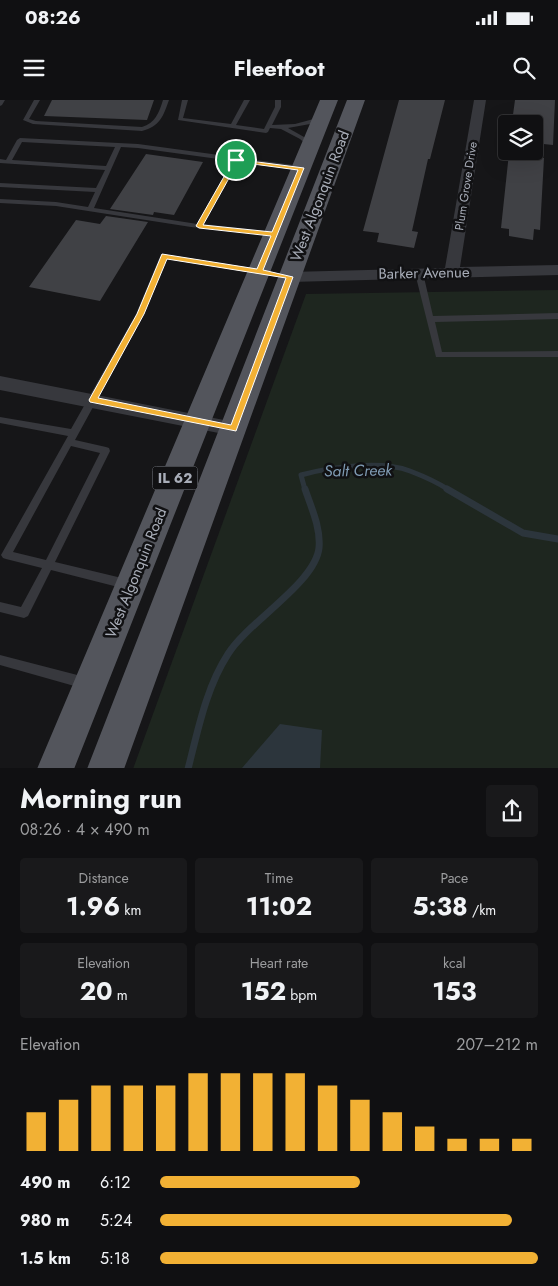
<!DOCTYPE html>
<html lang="en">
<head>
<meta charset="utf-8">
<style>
  body { margin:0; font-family:Jost,sans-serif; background:#19191b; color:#f1f3f6; height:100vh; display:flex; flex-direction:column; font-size:19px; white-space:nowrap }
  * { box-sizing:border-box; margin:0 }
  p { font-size:16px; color:#9c9d9f }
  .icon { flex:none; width:28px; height:28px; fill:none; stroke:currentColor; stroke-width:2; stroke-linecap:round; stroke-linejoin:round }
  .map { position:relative; height:668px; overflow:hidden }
  .side { display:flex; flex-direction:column; background:#101012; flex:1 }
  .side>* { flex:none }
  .fabs { position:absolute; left:498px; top:15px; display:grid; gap:10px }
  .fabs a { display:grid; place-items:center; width:45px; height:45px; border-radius:5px; background:#101012; box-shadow:0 5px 20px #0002,0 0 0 1px #303032; font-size:25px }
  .pin { position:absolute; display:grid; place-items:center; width:42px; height:42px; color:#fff; margin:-21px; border:2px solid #fff; border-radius:50%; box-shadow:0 1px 5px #0007 }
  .round { display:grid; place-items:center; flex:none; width:52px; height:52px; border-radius:5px; background:#19191b }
  .overview { display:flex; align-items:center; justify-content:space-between; height:85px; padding:0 20px }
  h1 { font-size:28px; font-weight:700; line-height:38px }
  .figures { display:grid; grid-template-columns:repeat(3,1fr); gap:8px; height:85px; padding:5px 20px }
  .figures div { display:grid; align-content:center; border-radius:5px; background:#19191b; text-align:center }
  .figures b { font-size:25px; font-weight:700 }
  .figures small { font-size:14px; font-weight:400 }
  .figures p { font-size:14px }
  .chart { height:140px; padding:10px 20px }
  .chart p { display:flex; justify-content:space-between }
  .chart svg { width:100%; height:90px; margin-top:5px; stroke:#f2b134; stroke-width:6 }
  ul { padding:0 20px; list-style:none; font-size:16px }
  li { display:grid; grid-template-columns:80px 60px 1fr; align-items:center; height:38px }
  li i { height:12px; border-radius:6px; background:#f2b134 }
  .status { display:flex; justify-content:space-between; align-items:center; height:35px; padding:0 25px; background:#101012; direction:ltr }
  .status svg { height:14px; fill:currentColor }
  header { display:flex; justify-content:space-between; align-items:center; height:65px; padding:0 20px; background:#101012; font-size:22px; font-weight:700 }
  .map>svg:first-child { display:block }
  .green { fill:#1e261f }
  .water { fill:#2c353c }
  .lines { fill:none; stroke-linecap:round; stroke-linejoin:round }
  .stream-far1 { stroke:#2c353c; stroke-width:5 }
  .stream { stroke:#2c353c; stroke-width:7 }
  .building { fill:#404145 }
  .lane { fill:#37383d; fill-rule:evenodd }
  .street { fill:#37383d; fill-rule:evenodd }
  .primary { fill:#53555c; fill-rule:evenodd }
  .route { fill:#f2b134; stroke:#fff; fill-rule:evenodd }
  .labels { text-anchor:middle; stroke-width:5; stroke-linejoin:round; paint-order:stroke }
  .far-street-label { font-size:12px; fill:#a8adb8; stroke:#111113 }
  .shield { fill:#111113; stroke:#7b7e86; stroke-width:1 }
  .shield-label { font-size:14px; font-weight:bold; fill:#a8adb8 }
  .street-label { font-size:15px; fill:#a8adb8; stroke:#111113 }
  .water-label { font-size:16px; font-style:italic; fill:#7f9bb3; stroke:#111113 }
</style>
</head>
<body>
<div class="status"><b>08:26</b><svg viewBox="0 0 49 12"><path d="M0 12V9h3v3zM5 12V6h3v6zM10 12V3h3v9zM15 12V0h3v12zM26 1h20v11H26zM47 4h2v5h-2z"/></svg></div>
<header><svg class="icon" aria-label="menu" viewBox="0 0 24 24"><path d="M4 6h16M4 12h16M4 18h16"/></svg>Fleetfoot<svg class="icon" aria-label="search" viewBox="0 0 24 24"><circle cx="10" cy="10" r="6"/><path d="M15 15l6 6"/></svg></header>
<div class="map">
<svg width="558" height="669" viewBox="0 0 558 669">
  <rect width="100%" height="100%" fill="#161618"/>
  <path class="green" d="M558,190V668L133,669L306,194Z"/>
  <path class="water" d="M280,624L322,630L320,668H242Z"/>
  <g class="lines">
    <path class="stream-far1" d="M305,390L301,375C330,367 381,360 410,371C423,376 437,382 449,390"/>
    <path class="stream" d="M447,389L523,433L558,439
      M188,669C198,630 206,588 228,554C249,521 315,483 319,448C321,428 311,407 305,389"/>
  </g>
  <path class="building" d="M52,0H154L147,20L44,16Z
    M399,0H445L430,59H428L412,131L418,132L414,148L377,142L379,133L363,131Z
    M515,0H555L553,45L534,43V24L512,22Z
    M509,53L544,58L540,130L534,129L533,140L509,136V129L501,128Z
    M146,54L203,62L174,115L154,112L153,115L110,109Z
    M106,116L148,122L100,201L29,187L76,120L100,124Z"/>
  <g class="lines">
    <path class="lane" d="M0,0H5L2,5L0,6Z
      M34,0H40L29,19L36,21L142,27C155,23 159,13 163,0H169C163,17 160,26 142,31L33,24L23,20Z
      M182,0H188L183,18L231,24L244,0H250L236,25L264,29L275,7V0H281V7L272,25L295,24L321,17L324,19L310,24L288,28L304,37L313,46L310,48L300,39L281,29L270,28L268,32L266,33L178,20Z
      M20,38L138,44L301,66L304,68L301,70L238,61L203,124L276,132V136H274L191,127L56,106L0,103V99L56,102L88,107L95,92L0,87V83L96,88L105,70L0,63V59L6,60L17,40ZM22,42L115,47L106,66L12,60ZM121,47L138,48L233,61L197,124L191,123L94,108Z
      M161,154L290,175L294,177L290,179L166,159L144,214L75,340L106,347L109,348L110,351L55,462L126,479L130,481L131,484L130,487L126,489L51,470L28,516L24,518L0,512V502L21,507L42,468L6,459L3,458L1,455L68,336L0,323V317L71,329L136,214ZM71,346L100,353L46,460L13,452Z
      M416,171H419L423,173L433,216L558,213V219L435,222L442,252L558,251V257H436L415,173Z
      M0,555L85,577L89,579L91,583L89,587L85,589L0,565Z"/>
    <path class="street" d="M474,0H486L460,167L558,165V175L290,182L284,181L282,177L284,173L290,172L445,168Z
      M0,276L234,322L241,324L243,329L241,334L234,336L0,290Z"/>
    <path class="primary" d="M320,0H338L74,669H37Z
      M347,0H365L124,669H87Z"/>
  </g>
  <path class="route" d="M234,59L304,68L263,170L293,177L236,331L90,302L89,300L137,214L162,154L257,169L271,136L199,128L196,126ZM238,62L298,70L272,132L203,125ZM167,159L286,178L231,325L98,298L144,214Z"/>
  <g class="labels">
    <g class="far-street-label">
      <text transform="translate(466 86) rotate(-81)" y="4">Plum Grove Drive</text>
    </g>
    <rect class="shield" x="152.5" y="366.5" width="45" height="23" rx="4"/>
    <g class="shield-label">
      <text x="175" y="383">IL 62</text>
    </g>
    <g class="street-label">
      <text transform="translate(320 96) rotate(-69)" y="5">West Algonquin Road</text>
      <text transform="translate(424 173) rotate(-1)" y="5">Barker Avenue</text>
      <text transform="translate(136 473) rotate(-68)" y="5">West Algonquin Road</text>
    </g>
    <g class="water-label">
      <text transform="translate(358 370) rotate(-1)" y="6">Salt Creek</text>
    </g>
  </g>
</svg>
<div class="fabs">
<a><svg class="icon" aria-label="layers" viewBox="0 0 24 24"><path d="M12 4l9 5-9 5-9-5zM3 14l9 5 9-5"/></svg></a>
</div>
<div class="pin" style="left:236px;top:60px;background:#1e9e55"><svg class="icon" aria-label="arrive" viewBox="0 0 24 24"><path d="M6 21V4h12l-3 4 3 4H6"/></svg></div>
</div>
<section class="side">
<div class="overview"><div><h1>Morning run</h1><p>08:26 · 4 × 490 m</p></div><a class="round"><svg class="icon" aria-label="share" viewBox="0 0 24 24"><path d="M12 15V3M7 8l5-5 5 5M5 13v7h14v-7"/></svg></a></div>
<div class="figures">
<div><p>Distance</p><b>1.96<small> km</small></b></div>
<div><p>Time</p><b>11:02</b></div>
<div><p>Pace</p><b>5:38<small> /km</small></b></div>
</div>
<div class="figures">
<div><p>Elevation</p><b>20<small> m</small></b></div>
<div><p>Heart rate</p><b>152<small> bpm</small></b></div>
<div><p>kcal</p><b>153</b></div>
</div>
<div class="chart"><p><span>Elevation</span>207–212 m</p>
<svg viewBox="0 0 160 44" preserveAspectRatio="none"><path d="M5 44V25M15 44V19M25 44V12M35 44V12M45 44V12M55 44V6M65 44V6M75 44V6M85 44V6M95 44V12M105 44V19M115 44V25M125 44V32M135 44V38M145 44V38M155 44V38"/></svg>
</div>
<ul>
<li><b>490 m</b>6:12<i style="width:53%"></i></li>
<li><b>980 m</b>5:24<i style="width:93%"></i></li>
<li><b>1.5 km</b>5:18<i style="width:100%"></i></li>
</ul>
</section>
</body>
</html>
